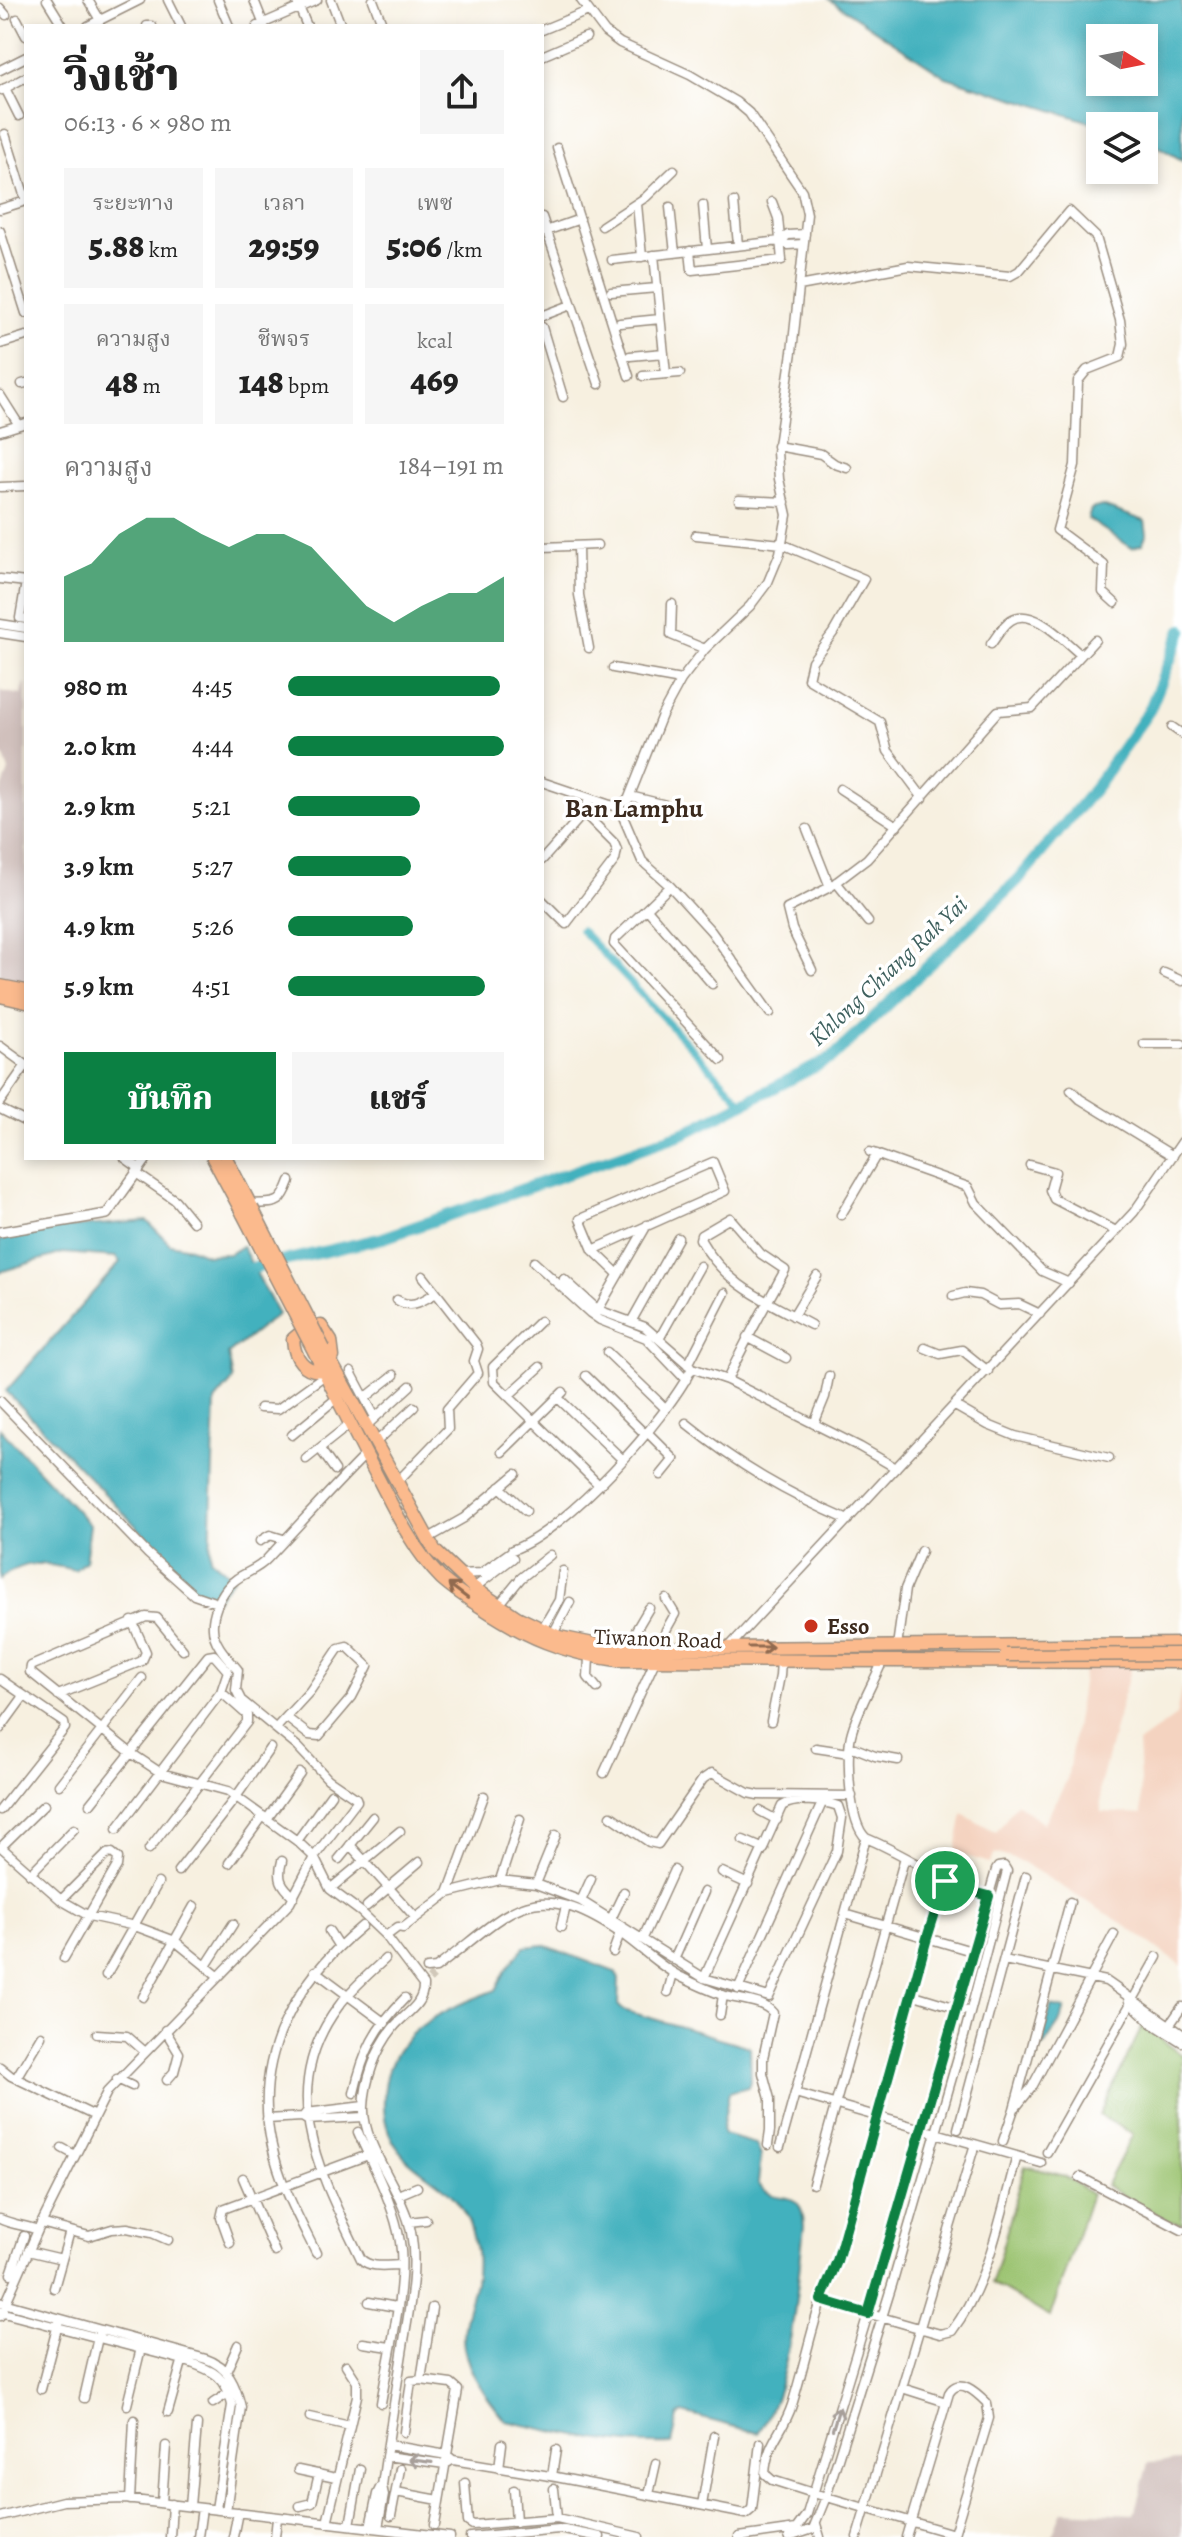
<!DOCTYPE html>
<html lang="th">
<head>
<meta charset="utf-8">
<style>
  body { margin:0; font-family:Alegreya,"Noto Serif Thai",serif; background:#f6f6f6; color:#222; height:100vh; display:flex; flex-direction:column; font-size:30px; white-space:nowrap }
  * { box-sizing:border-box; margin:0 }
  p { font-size:26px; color:#767676 }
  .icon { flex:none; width:44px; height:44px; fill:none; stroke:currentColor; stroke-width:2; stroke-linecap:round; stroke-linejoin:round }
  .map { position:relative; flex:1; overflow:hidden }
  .panel { position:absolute; left:24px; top:24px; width:520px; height:1136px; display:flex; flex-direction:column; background:#fff; border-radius:0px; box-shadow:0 4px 12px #0003 }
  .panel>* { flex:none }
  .needle { width:52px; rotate:100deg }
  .buttons { position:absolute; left:1086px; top:24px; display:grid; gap:16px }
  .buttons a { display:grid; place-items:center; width:72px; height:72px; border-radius:0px; background:#fff; box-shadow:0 4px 12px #0003; font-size:40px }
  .pin { position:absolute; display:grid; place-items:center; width:68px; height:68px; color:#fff; margin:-34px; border:4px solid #fff; border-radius:50%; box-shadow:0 2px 8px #0007 }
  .round { display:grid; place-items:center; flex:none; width:84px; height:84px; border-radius:0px; background:#f6f6f6 }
  .head { display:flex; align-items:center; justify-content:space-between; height:136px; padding:0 40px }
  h1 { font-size:44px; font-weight:800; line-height:60px }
  .figures { display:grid; grid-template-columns:repeat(3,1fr); gap:12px; height:136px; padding:8px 40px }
  .figures div { display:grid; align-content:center; border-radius:0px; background:#f6f6f6; text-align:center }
  .figures b { font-size:34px; font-weight:800 }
  .figures small { font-size:22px; font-weight:400 }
  .figures p { font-size:22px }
  .chart { height:224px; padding:16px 40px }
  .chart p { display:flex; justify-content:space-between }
  .chart svg { width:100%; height:144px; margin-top:8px; fill:#0b8043; opacity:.7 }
  .button { display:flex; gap:16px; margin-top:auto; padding:16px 40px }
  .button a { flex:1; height:92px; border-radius:0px; background:#0b8043; color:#fff; font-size:32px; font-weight:800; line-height:92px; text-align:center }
  .button a+a { background:#f6f6f6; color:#222 }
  ul { padding:0 40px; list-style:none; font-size:26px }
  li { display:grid; grid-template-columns:128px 96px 1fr; align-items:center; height:60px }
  li i { height:20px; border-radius:10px; background:#0b8043 }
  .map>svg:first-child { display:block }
  .built { fill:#f4d3c0 }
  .industrial { fill:#d0c0bc }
  .green { fill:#9ac26e; stroke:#6a7646; stroke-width:2 }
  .water { fill:#42b1be; stroke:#3e6e6e; stroke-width:2; fill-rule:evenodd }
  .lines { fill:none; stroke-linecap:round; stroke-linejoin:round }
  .canal { stroke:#42b1be; stroke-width:7 }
  .river { stroke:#42b1be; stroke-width:12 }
  .minor-tunnel { stroke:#d1c8b9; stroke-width:8; stroke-dasharray:8 4; stroke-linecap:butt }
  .minor-casing { stroke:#998d7f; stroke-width:11 }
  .tertiary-casing { stroke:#998d7f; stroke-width:12 }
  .primary-casing { stroke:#998d7f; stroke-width:15 }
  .minor { stroke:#fff; stroke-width:8 }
  .tertiary { stroke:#fff; stroke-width:9 }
  .primary { stroke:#fbba8d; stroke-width:12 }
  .primary-bridge-casing { stroke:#998d7f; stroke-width:15; stroke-linecap:butt }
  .primary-bridge { stroke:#fbba8d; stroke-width:12 }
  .oneway { stroke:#916b50 }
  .oneway2 { stroke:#a79f9a }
  .route-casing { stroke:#fff; stroke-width:16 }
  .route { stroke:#0b8043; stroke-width:10 }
  .poi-dot { fill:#c8321e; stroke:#fff; stroke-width:3 }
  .labels { text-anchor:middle; stroke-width:7; stroke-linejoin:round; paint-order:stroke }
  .poi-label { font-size:22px; font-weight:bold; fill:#3b2a1e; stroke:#fff; text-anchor:start }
  .street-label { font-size:22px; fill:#3b2a1e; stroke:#fff }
  .water-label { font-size:24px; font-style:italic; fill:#3e605e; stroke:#fff }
  .quarter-label { font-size:26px; font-weight:bold; fill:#3b2a1e; stroke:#fff }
</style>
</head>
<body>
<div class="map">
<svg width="1182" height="2537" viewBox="0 0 1182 2537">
  <rect width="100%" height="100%" fill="#fff"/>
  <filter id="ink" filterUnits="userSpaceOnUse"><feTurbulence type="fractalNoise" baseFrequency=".0125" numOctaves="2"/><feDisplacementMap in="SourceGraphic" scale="16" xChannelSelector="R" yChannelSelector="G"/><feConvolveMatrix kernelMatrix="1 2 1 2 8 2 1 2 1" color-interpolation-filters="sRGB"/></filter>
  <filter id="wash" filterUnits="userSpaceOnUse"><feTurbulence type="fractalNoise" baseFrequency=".006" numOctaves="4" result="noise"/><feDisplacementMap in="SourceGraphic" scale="32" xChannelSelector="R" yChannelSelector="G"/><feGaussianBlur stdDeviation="1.8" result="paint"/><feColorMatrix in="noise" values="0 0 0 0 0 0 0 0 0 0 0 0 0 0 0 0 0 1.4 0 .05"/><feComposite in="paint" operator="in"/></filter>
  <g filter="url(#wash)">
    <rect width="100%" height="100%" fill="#f7f0e0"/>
    <path class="built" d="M1085,1665L1131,1666L1100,1786L1101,1812L1142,1814L1138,1743L1176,1716L1182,1684V1966L1120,1922L1022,1862L995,1853L990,1863L955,1853L963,1814L996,1833L1017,1803L1043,1824L1067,1780Z"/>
    <path class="industrial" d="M24,683L26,684V987L0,981V794L9,771L0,746V691L21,695Z
      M1182,2461V2537H1051L1062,2511L1134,2514L1148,2463Z"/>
    <path class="green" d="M1143,2025L1182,2055V2224L1169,2221L1106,2186L1133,2134L1099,2115Z
      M1025,2166L1065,2176L1091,2194L1050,2317L992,2283Z"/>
    <path class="water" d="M830,0H1182V160L1144,139V126H1103L946,77ZM1144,38V82H1100V38Z
      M1102,506L1145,521L1147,534L1142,544L1132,548L1088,519L1091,509Z
      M147,1221L170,1244L190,1248L207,1255L229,1254L242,1246L278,1314L228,1354L233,1380L215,1401L210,1558L233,1578L216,1600L181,1582L164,1555L6,1391L120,1262L116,1257L63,1253L0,1272V1241L21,1231Z
      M0,1429L90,1525L85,1561L75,1570C44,1563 27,1558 0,1579Z
      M544,1945L615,1972L619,1978L618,2005L623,2010L750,2047L751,2082L748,2087L729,2092L722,2130L724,2135L756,2144L761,2156L758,2183C777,2210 801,2181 804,2226C797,2285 792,2385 758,2433L683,2413L678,2417L672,2444C611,2446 565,2434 506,2421C488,2399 469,2375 464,2347C460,2325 471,2302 475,2281C478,2264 477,2249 472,2233C461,2189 433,2184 405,2157C390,2141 383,2122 384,2101C384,2032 441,2011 496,1990L506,1970L524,1947Z
      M1051,2006L1065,2009L1059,2024L1040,2051Z"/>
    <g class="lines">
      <path class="canal" d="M581,930L743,1103"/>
      <path class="river" d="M240,1271L383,1238L687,1132L832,1058L1019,879L1095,788L1150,709L1182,630"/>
    </g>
  </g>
  <g filter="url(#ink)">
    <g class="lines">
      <path class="minor-tunnel" d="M429,1980L433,1976"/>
      <g class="minor-casing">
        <path id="minor" d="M47,0L63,26
          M88,0L100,20
          M168,0L181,26
          M218,0L229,26
          M254,0L264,25
          M296,0L307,26
          M331,0L341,26
          M373,0L383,26
          M0,8L6,15
          M17,19L26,36
          M88,26L140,0
          M147,26H152
          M257,26L317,0
          M542,30L588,11
          M542,56L586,37
          M0,70L26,57
          M5,88L19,116
          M2,90L26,77
          M5,134L26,201
          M557,148L629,376
          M734,202L738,245
          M637,204L642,257
          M703,205L707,249
          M670,207L675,253
          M0,209L26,201
          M542,217L599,384
          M602,226L646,197L674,170
          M0,231L26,313
          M543,232L580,219
          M780,241L788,245L803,244
          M690,251L692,270L782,260L778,218L772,202
          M654,255L666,374
          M612,260L780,241L788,235L805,234
          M799,286L908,266L1010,276L1019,271L1069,211L1096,237L1120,320L1123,344L1120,357L1087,370L1078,381L1075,465L1057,530L1104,565L1103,592L1115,603
          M611,292L657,288
          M542,316L571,305
          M620,323L660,319
          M542,327L563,397
          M0,344L26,336
          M630,356L664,353
          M643,376L680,373
          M22,384L26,383
          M0,395L19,425
          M0,431L26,423
          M777,446L821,454L835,464L847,468
          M0,487L26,486
          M739,500L785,502
          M696,535L782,544L864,579L833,633L812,661L808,679L880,722L888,751L923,798
          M578,546L579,595L589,648
          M542,547L597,545
          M0,579L26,582
          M26,582L20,618L26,619
          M672,604L671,635L705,649
          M0,624L26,628
          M0,633L26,637
          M991,644C997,636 1003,625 1011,620C1033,606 1065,642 1081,655
          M613,668L681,680
          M1172,727L1182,734
          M542,782L610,805L615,806L628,800L662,715L681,680L705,649L750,606L768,582L780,553L787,515L779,479L777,452L792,352L807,214L802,191L749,113L736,102L690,75L620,43L605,32L581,0
          M840,789L897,826
          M630,796L670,806
          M618,805L642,861L670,886L615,939L614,944L721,1060
          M807,829L830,887
          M542,860L584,813
          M836,882L868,922
          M670,886L711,931L770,1013
          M542,900L566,924L615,860L617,850L614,843L584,813L589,799
          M647,909L712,984
          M812,970L792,929L787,909L830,887L867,859L998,711L1032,708L1095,640
          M1164,973L1182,981
          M1144,1044H1182
          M0,1046L26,1065L0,1102
          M1071,1090L1080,1099L1173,1156
          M0,1109L26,1122
          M870,1152L968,1187L976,1203L1042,1271L1069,1283
          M125,1158L139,1168
          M1030,1165L1055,1172L1050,1190L1054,1199L1116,1231
          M136,1173L175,1200L193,1222
          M249,1204C276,1202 280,1208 290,1181
          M841,1215L877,1154
          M593,1250L725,1191L713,1162L580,1219L593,1250L618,1274
          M534,1262L590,1313L600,1320L646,1338L686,1380
          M564,1279L598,1310L645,1327L692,1368L727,1380L860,1447L896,1468
          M953,1296L965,1293L980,1295L999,1305L1019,1304L1040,1314
          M397,1300C412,1309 422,1301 436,1293
          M598,1310L647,1225
          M793,1316L817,1276
          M540,1321L493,1367L494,1382L599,1485
          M631,1322L678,1238
          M747,1337L786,1358
          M659,1339L700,1266
          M925,1348L940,1354L962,1350L988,1371
          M607,1352L666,1409
          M688,1365L725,1293
          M351,1372L375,1417
          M586,1376L645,1434
          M727,1380C744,1343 764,1308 784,1272L785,1270L761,1254L730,1218L701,1235L700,1239C727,1287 765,1300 811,1325
          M508,1396L540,1367
          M557,1397L623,1460
          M365,1398L394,1375
          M0,1401L148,1554L194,1595L217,1603
          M955,1406L988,1425L1015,1436L1109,1458
          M260,1408L278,1409L325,1375
          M686,1423C739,1466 786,1493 848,1520
          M814,1424L825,1397L829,1376
          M366,1426L410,1386
          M647,1432L674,1459L661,1475
          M292,1435L337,1398
          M375,1443L414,1407
          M320,1449L335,1470
          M502,1452L563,1392
          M306,1459L350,1424
          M396,1483L448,1429L447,1409L478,1373L474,1361L478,1349L476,1344L423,1276
          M500,1487L526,1511
          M427,1539L464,1518L516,1474
          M260,1541L270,1535L283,1539
          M512,1550C566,1531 666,1420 692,1368
          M459,1574L481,1573L509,1553
          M474,1588L513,1558
          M498,1606L521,1578L550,1555
          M542,1629L559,1600L563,1571
          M553,1634L570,1602
          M897,1646L905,1589L921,1551
          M729,1647L1134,1212L1182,1142
          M639,1649L636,1630L649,1608
          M660,1649L666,1630L675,1614L666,1599
          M183,1650L157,1618L146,1617L31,1666L30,1672L131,1753L161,1773L228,1791L297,1841L314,1857L330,1889L361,1912L386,1936L423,1985C424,2005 404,2014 393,2028C376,2049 365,2080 364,2107C362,2146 404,2192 411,2232C418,2270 409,2309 403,2347C396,2393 388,2439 382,2486L384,2495L378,2528
          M589,1657L588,1677L597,1688
          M883,1660C873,1684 857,1710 851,1735C846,1756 849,1823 866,1838C910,1856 947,1886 994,1897
          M0,1679L64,1723L65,1728L0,1810
          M58,1695L142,1661L146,1652L132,1621
          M771,1721L780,1676L781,1660
          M277,1727L310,1691L339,1648L347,1646L368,1666L352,1697L319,1736L309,1735L287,1718
          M0,1729L24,1696
          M850,1746L875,1756L898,1760
          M816,1748L849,1753
          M604,1773L655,1661
          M59,1785L142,1678
          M90,1804L208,1656L214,1655L228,1671L221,1692L117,1829
          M44,1805L1,1847L61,1900L89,1916L135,1926L175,1941L218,1976
          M760,1811L777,1820
          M611,1816L649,1842L658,1844L703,1779L712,1773L748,1793L758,1795L852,1796
          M267,1819L300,1773
          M743,1840L764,1849
          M297,1841L331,1794
          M350,1845L416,1918
          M149,1849L247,1722V1715L221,1692
          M952,1858L927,1938L837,2261C815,2307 807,2357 792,2405C783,2433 767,2441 765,2474L772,2480L813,2493L954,2534
          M339,1859L373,1817
          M282,1861C277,1879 281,1885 294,1897
          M229,1863L263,1816
          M178,1871L236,1797L270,1748
          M722,1872L748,1884
          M30,1874L74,1829
          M500,1880L520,1819
          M536,1884L556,1835
          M330,1889L400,1831
          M448,1893L484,1796
          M61,1900L107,1854L112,1853L118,1858L117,1866L64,1958
          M581,1901L591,1879
          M367,1906L419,1862
          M845,1914L975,1952
          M611,1919L624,1892
          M561,1927L566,1906
          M329,1931L338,1945
          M386,1936L398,1927L403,1928L448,1893L500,1880L536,1884L581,1901L704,1978L769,1997L837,1851L842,1818L838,1806C823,1801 795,1797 782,1806L704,1978
          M643,1938L674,1870
          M613,1952L620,1933
          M385,1959C369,1974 351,1989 338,2007C274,2093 322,2177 361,2259C371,2269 388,2265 401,2265
          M674,1960L704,1892
          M1004,1960L1106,1981L1182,2034
          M206,1966L233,1924
          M427,1969L436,1968C510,1913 530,1871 623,1935C643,1949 661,1968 683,1978C695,1984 709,1990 722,1995C738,2000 763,2000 773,2013L763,2058V2073L770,2099V2131L768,2145
          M315,1971L385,2023
          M106,1975L158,1883
          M738,1989L822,1803
          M668,1992L673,1973
          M911,1994L970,2012
          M143,1997L194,1906
          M1129,2001L1152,2023L1182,2042
          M720,2015L723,1995
          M165,2030L179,2053L174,2072L167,2080
          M1166,2030L1182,2007
          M97,2034L127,2036L144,2051
          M0,2067L11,2076L95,2116
          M16,2078L41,2036
          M117,2079L132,2086
          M354,2093C363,2052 375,2028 405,1998
          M795,2093L1041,2163
          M1016,2107L1032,2087L1114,1934
          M303,2117L306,2113L364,2106
          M267,2119L302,2117L307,2120L364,2117
          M958,2129L1026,1876
          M358,2132C373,2167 394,2204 400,2242C407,2284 388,2359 381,2403
          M1003,2141L1014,2109L1070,1902
          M780,2147L866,1838
          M62,2148L75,2155
          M1047,2152L1157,1957
          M1080,2177L1182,2230
          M243,2178L275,2252
          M813,2184L905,1857
          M398,2195L417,2187
          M0,2219C13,2225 24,2225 38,2230
          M409,2222L426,2220
          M41,2223L89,2236L112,2229L127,2228L152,2233L168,2240
          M230,2243L221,2218L223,2209L368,2155
          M28,2251L62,2259
          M316,2253C299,2218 280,2184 272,2146C251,2057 296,1981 362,1926
          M11,2274L24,2236
          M54,2288L70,2231
          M821,2300L940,2334L952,2331C990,2280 1000,2216 1017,2156
          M0,2302L206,2359C228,2366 236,2386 241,2407L226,2511
          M369,2302L396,2307
          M432,2308L421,2380L451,2384L458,2390L435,2525
          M0,2312L183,2360C210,2370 226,2373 232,2405L216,2509
          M0,2316L38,2230L107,2092L290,1903L314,1857L357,1801L356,1798L328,1779L298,1747L241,1700L236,1690L238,1670C229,1659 213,1644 213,1628C212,1615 219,1598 227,1588C238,1573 256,1572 267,1559C300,1524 332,1488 366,1454
          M363,2343L390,2347
          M226,2372L238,2345
          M902,2388L946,2402
          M41,2389L58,2324
          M84,2398L99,2333
          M213,2403L230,2392
          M127,2405L142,2344
          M168,2412L184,2355
          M310,2417L350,2426
          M404,2432L411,2381L421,2380
          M388,2445L447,2455L453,2460L556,2477L746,2514L752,2509L760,2443
          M386,2456L445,2464L449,2462
          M499,2468L502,2444
          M298,2470L336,2478
          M552,2476L556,2450
          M465,2483L468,2522L473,2525L557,2518L639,2537
          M554,2489L557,2518
          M514,2490L516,2522
          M396,2492L439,2500
          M649,2494L656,2463
          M130,2500L134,2420
          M162,2503L166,2446
          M702,2505L714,2436
          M190,2506L197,2425
          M300,2506L312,2503L319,2474
          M391,2516L400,2469
          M0,2517L63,2501L125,2499L450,2537
          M327,2523L357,2396V2382L346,2365
          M816,2524L820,2537
          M350,2525L360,2469
          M370,2527L377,2494L381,2486
          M170,2537L172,2504
          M198,2537L202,2508
          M233,2537L238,2512
          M275,2537L277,2518
          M470,2537L559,2529L600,2537
          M739,2537L796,2529L807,2514L868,2314L996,1870L998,1867L1004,1866L1007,1871L964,2036L892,2285L826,2497L813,2529L789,2537
          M857,2537L975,2144
          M906,2537L949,2393C959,2376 976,2392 987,2403L989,2418L953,2537"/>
      </g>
      <g class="tertiary-casing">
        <path id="tertiary" d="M0,1232L107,1214L147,1158"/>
      </g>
      <g class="primary-casing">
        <path id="primary" d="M0,986L26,991
          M0,996L26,1002
          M213,1158L243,1214
          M226,1158L252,1208
          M324,1349L435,1551L474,1588L517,1617L559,1637L617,1649L1182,1644
          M315,1353C336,1396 357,1438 379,1480C396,1513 414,1551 441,1578C453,1589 467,1598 481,1607C526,1637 563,1653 617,1660L1182,1662
          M323,1370C304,1373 294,1357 293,1339L305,1329L321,1326L331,1341L333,1357"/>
      </g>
      <use href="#minor" class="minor"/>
      <use href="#tertiary" class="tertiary"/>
      <use href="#primary" class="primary"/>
      <g class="primary-bridge-casing">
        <path id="primary-bridge" d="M252,1208L324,1349
          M243,1214L315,1353
          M1006,1655L1182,1654"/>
      </g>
      <use href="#primary-bridge" class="primary-bridge"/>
    </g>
    <defs><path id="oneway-shaft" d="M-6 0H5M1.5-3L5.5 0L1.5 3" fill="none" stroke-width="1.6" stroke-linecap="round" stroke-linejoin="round" transform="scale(2)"/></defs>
    <g class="oneway">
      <use href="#oneway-shaft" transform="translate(458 1591) rotate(-143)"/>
      <use href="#oneway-shaft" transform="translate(761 1647)"/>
    </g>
    <g class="oneway2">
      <use href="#oneway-shaft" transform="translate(836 2418) rotate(-73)"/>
      <use href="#oneway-shaft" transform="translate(420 2461) rotate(-173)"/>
    </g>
  </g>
  <g class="lines" filter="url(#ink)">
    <g class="route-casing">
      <path id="route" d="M945,1881L966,1890L989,1896L868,2314L821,2300L837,2261L927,1938Z"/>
    </g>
    <use href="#route" class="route"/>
  </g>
  <circle class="poi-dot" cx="811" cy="1626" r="8"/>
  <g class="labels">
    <g class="poi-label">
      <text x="827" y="1634">Esso</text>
    </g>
    <g class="street-label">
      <text transform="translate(658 1638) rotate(2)" y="8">Tiwanon Road</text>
    </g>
    <g class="water-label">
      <text transform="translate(888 971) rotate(-43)" y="8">Khlong Chiang Rak Yai</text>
    </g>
    <g class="quarter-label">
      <text x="634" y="817">Ban Lamphu</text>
    </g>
  </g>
</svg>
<div class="buttons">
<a><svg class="needle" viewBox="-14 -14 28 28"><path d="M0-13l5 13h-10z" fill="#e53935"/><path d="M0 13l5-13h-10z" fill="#767676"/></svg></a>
<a><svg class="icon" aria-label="layers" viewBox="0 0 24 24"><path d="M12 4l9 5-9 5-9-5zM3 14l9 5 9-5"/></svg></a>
</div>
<div class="pin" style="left:945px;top:1881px;background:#1e9e55"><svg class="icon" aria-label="arrive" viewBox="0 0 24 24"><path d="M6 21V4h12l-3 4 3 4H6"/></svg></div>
<section class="panel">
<div class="head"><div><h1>วิ่งเช้า</h1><p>06:13 · 6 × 980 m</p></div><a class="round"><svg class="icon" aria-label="share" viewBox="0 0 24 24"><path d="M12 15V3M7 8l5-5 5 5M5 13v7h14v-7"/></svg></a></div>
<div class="figures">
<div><p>ระยะทาง</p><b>5.88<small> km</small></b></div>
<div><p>เวลา</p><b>29:59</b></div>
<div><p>เพซ</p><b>5:06<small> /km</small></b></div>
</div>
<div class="figures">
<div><p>ความสูง</p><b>48<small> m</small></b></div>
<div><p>ชีพจร</p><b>148<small> bpm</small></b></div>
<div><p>kcal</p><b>469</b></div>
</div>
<div class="chart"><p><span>ความสูง</span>184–191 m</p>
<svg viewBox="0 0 160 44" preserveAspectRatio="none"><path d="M0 44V24L10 20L20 11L30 6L40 6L50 11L60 15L70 11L80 11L90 15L100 24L110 33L120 38L130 33L140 29L150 29L160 24V44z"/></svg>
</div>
<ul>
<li><b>980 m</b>4:45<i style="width:98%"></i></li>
<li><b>2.0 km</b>4:44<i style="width:100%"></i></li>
<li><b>2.9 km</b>5:21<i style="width:61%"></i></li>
<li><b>3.9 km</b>5:27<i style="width:57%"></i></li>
<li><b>4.9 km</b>5:26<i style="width:58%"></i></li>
<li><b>5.9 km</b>4:51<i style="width:91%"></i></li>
</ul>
<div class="button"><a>บันทึก</a><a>แชร์</a></div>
</section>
</div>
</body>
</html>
